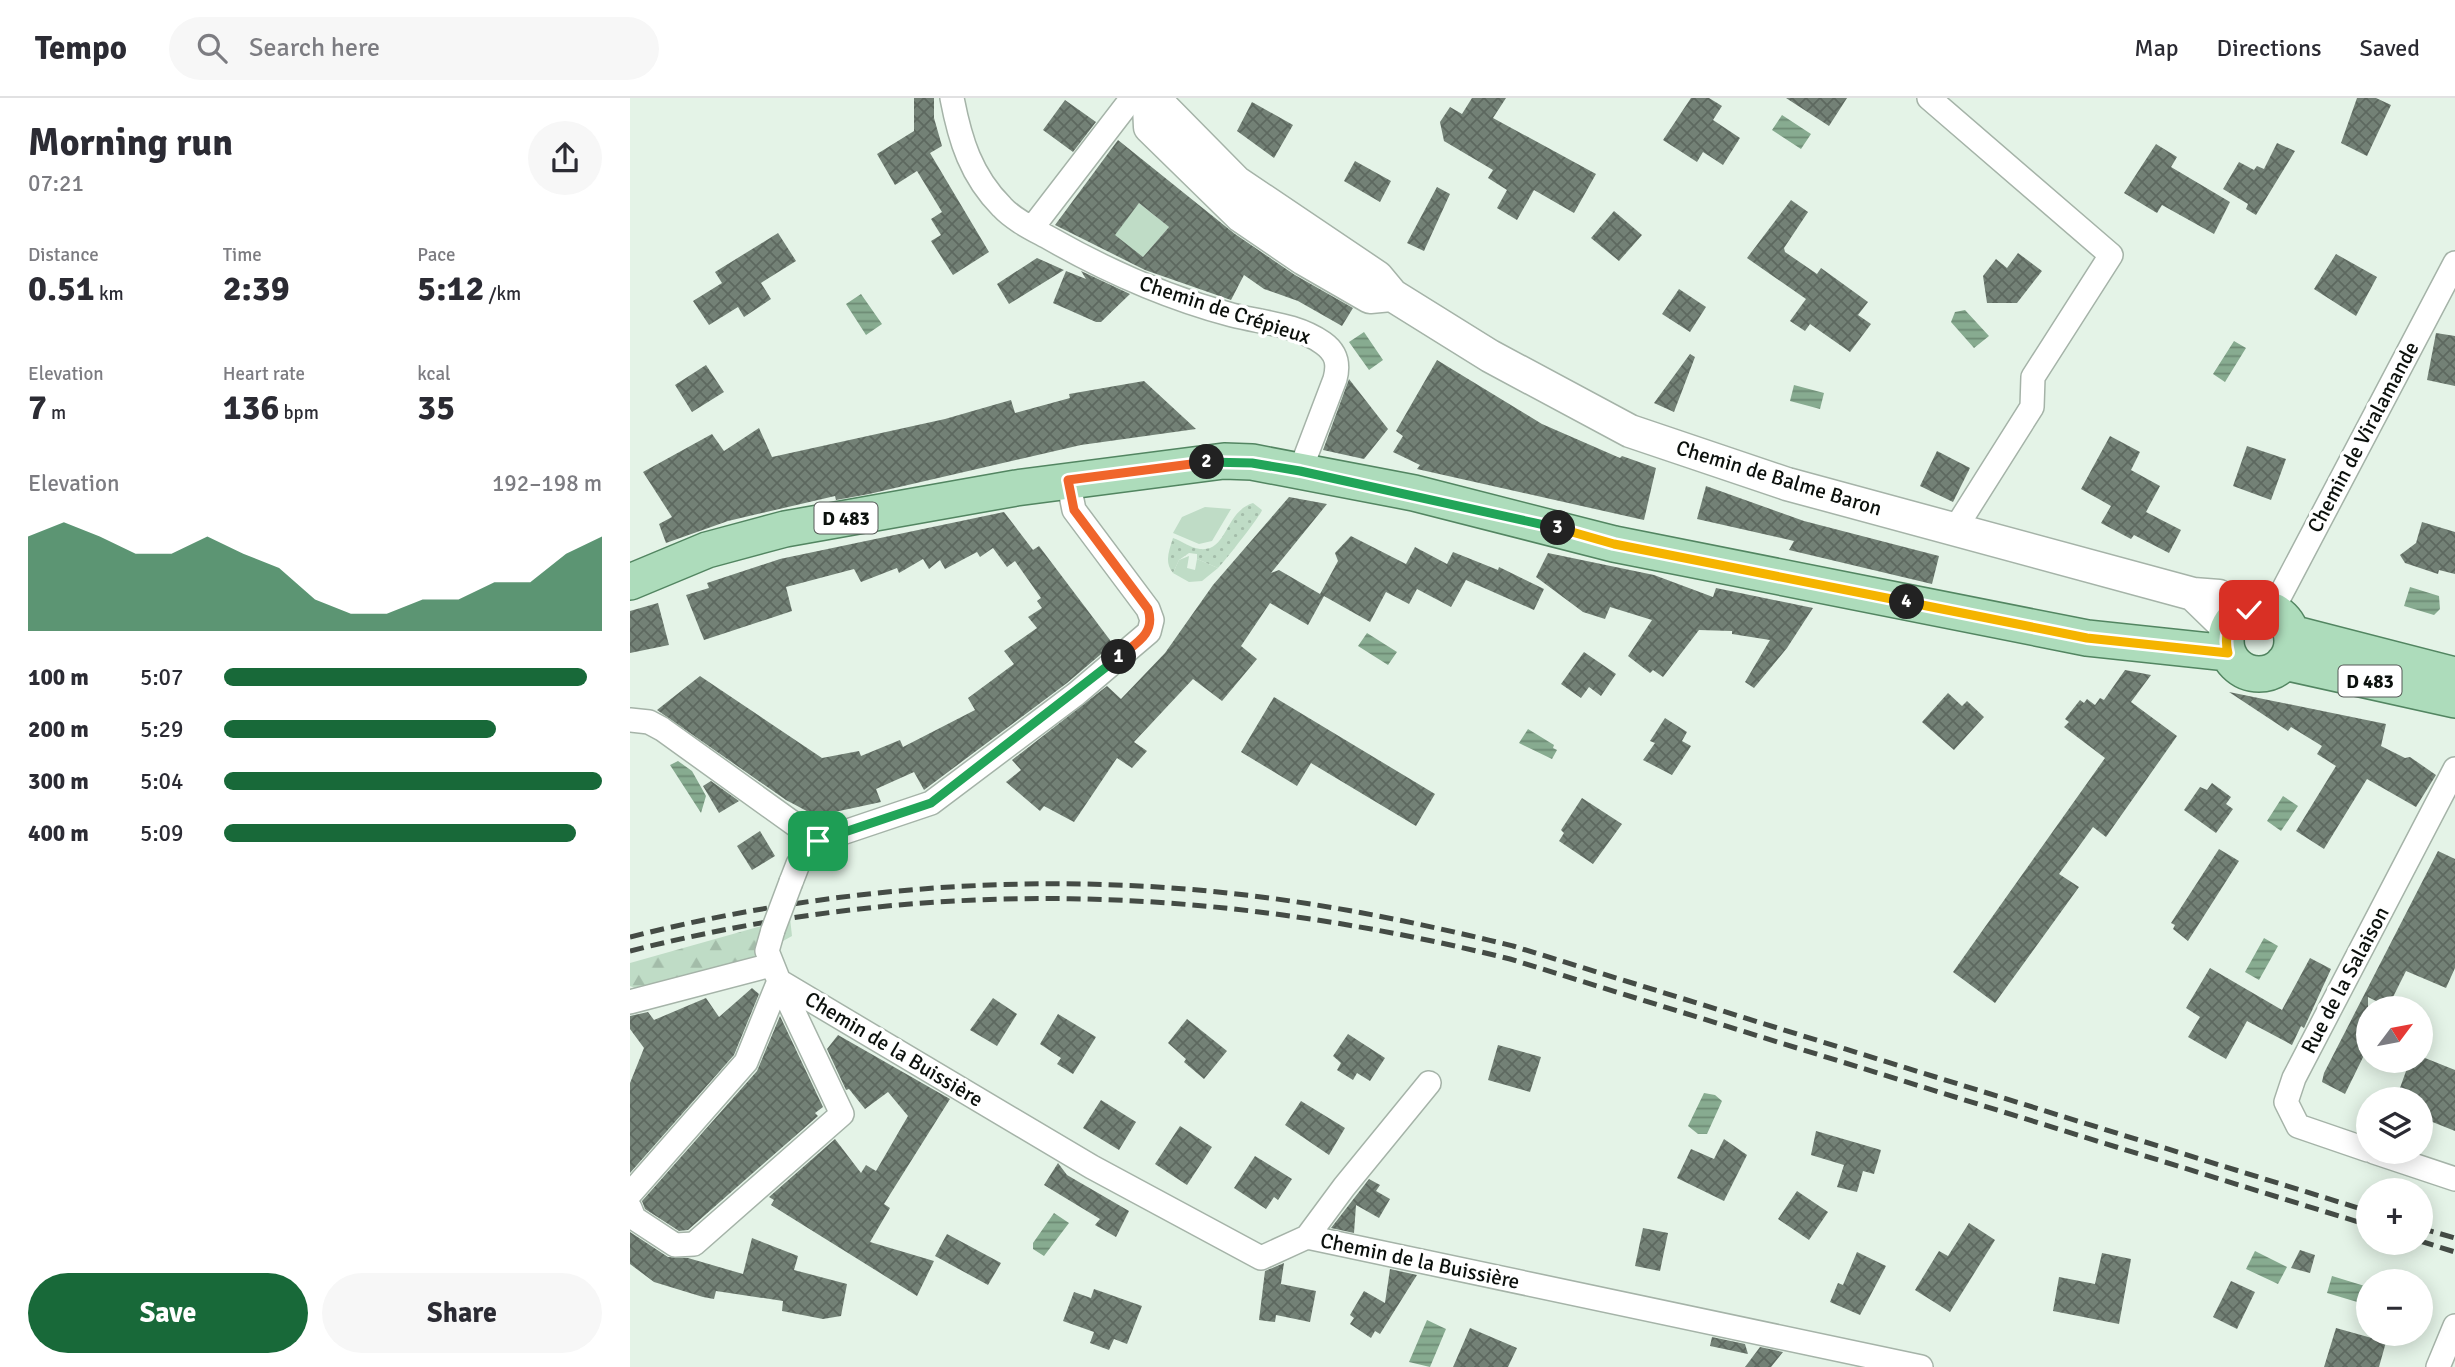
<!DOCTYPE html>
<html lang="en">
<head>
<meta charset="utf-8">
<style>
  body { margin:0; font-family:Signika,sans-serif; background:#f7f7f7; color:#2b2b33; height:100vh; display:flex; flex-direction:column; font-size:26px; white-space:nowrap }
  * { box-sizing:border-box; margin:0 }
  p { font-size:23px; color:#7c7c81 }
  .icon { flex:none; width:38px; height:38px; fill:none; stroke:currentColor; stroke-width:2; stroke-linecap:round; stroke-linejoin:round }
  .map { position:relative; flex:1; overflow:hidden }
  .side { display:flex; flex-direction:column; background:#fff; width:630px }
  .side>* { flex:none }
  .needle { width:46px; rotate:58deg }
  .controls { position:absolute; left:1726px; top:898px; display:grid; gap:14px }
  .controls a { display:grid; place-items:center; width:77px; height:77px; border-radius:50%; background:#fff; box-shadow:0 4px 18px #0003; font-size:35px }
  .pin { position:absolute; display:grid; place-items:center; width:60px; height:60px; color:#fff; margin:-30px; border-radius:14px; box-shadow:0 4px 10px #0006 }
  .km { position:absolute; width:35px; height:35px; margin:-18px; border-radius:50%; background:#222; color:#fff; font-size:19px; line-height:35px; text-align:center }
  .round { display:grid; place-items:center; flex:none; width:74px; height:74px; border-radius:37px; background:#f7f7f7 }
  .headline { display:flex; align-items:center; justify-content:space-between; height:119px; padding:0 28px }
  h1 { font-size:38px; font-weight:800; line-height:52px }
  .stats { display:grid; grid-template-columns:repeat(3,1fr); gap:10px; height:119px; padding:7px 28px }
  .stats div { display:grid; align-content:center }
  .stats b { font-size:35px; font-weight:800 }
  .stats small { font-size:19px; font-weight:400 }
  .stats p { font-size:19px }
  .chart { height:196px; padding:14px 28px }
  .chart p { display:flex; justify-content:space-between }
  .chart svg { width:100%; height:126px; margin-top:7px; fill:#186939; opacity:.7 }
  .cta { display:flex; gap:14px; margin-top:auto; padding:14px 28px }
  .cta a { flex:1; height:80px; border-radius:42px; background:#186939; color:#fff; font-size:28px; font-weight:800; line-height:80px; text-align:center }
  .cta a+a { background:#f7f7f7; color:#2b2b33 }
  ul { padding:0 28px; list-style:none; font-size:23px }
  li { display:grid; grid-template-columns:112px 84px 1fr; align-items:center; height:52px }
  li i { height:18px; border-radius:9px; background:#186939 }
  header { display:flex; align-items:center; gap:42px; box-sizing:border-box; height:98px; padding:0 35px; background:#fff; border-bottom:2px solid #e1e1e2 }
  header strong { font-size:33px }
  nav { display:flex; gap:38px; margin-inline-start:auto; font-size:24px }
  .search { width:490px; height:63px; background:#f7f7f7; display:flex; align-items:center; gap:18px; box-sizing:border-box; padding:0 24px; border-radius:38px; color:#7c7c81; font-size:26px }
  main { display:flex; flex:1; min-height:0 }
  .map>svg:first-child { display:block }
  .green { fill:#bfdcc6 }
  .forest { fill:url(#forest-firs) }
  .garden { fill:url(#garden-dots) }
  .water { fill:url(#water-rules) }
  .building { fill:url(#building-cross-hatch); fill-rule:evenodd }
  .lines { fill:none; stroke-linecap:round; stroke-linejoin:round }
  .street-casing { stroke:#a5b3a8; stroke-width:26 }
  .secondary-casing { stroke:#a5b3a8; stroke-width:35 }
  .primary-casing { stroke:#528561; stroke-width:38 }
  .street { stroke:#fff; stroke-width:23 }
  .secondary { stroke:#fff; stroke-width:32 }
  .primary { stroke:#addcbb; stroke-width:35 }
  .rail { stroke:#444b45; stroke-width:5; stroke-dasharray:14 7; stroke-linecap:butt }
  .street-bridge-casing { stroke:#a5b3a8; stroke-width:26; stroke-linecap:butt }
  .street-bridge { stroke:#fff; stroke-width:23 }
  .split-1-casing { stroke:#fff; stroke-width:14 }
  .split-2-casing { stroke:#fff; stroke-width:14 }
  .split-3-casing { stroke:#fff; stroke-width:14 }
  .split-4-casing { stroke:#fff; stroke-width:14 }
  .split-5-casing { stroke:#fff; stroke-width:14 }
  .split-1 { stroke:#22a559; stroke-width:9 }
  .split-2 { stroke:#f0652b; stroke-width:9 }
  .split-3 { stroke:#22a559; stroke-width:9 }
  .split-4 { stroke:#f5b400; stroke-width:9 }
  .split-5 { stroke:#f5b400; stroke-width:9 }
  .labels { text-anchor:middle; stroke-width:7; stroke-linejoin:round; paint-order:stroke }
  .shield { fill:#fff; stroke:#555856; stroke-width:2 }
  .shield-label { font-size:19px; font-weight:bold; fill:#0c110d }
  .street-label { font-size:21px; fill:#0c110d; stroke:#fff }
</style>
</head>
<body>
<header>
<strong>Tempo</strong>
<div class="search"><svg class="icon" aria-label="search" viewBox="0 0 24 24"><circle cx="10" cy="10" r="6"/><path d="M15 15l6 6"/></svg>Search here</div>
<nav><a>Map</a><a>Directions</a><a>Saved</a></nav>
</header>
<main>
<section class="side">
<div class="headline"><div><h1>Morning run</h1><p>07:21</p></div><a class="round"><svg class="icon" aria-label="share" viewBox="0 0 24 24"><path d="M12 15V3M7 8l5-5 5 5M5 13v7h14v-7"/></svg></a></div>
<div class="stats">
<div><p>Distance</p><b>0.51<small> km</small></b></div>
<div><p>Time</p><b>2:39</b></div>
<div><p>Pace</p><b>5:12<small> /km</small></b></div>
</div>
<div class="stats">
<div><p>Elevation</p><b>7<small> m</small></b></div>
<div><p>Heart rate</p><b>136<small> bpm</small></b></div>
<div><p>kcal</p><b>35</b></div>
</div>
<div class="chart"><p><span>Elevation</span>192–198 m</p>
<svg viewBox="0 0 160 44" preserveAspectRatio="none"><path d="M0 44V11L10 6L20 11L30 17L40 17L50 11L60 17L70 22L80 33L90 38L100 38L110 33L120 33L130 27L140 27L150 17L160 11V44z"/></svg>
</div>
<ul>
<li><b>100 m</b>5:07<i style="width:96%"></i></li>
<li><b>200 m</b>5:29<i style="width:72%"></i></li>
<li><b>300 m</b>5:04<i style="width:100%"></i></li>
<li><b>400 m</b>5:09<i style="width:93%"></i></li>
</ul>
<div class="cta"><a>Save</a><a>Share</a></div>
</section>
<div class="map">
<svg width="1825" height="1269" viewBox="0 0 1825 1269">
  <defs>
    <pattern id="forest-firs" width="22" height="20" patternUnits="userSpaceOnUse" patternTransform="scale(1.75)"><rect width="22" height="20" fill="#bfdcc6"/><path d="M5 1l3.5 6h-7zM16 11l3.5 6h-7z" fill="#a3bca9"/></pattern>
    <pattern id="garden-dots" width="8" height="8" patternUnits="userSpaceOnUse" patternTransform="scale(1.75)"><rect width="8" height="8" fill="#bfdcc6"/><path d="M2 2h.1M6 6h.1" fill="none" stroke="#a3bca9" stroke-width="1.8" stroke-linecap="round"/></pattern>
    <pattern id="water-rules" width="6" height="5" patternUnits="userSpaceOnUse" patternTransform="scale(1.75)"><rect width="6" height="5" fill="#87ab90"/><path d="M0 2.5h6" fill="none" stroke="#6d8a74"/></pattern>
    <pattern id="building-cross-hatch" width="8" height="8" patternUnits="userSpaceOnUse" patternTransform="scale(1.75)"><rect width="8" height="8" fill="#738176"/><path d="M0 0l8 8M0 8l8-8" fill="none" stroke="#5d685f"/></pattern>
  </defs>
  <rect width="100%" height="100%" fill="#e4f3e7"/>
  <path class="green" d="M509,105L539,129L513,159L490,144H478Z
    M575,409L601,411L582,443L569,446L543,435L552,419Z
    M559,458L557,470L565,472L567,461L588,470L572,483L559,484L543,475L549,462Z"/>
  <path class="forest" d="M160,820L162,838L112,866L7,891L0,888V865Z"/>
  <path class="garden" d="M623,405L632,412C631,417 595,463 588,470L567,461V456L559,455L549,462L543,475C534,464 539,453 543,440C552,443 560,450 570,451C598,454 594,414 623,405Z"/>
  <path class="water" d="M1152,17L1181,36L1171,51L1142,32Z
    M231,196L252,226L236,237L216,206Z
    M1335,212L1359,238L1344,250L1321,224L1325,214Z
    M734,234L753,262L739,272L719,244Z
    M1604,243L1616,250L1595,284L1583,276Z
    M1164,287L1194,295L1190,311L1160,303Z
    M1780,489L1809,498L1810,511L1804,517L1774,508Z
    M737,535L767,554L758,567L728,548Z
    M898,631L924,647L923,650L927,652L922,661L889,645Z
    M48,663L62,673L76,698L71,715L40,667Z
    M1653,698L1668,708L1651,733L1637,723Z
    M1634,840L1648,848L1629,882L1615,874Z
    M1074,995L1085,997L1092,1003L1077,1036H1068L1058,1028Z
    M424,1115L439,1125L414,1158L403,1151V1145Z
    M1625,1153L1657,1169L1648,1186L1616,1171Z
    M1702,1178L1738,1189L1734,1206L1697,1195Z
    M797,1222L816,1231L800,1269L779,1264Z"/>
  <path class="building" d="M284,0H304V20L312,48L300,55L359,154L323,177L301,143L311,137L301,121L312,114L287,73L265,87L247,56L284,33Z
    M842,0H876L863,20L966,76L944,115L904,92L887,122L867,110L877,92L858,80L863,72L814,43L810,24L820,9L832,16Z
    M1061,0H1079L1092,8L1083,22L1110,40L1093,67L1073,54L1067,64L1033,42Z
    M1156,0H1217L1199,28Z
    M1727,0H1746L1761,7L1737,58L1711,45Z
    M435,2L466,24L443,54L413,32Z
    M622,4L663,27L644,60L607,33Z
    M488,42L605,136L665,177L723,210L712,228L668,203L634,191L614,177L601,202L515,172L425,127ZM509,105L539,129L513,159L485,137Z
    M1647,45L1665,53L1626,117L1616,111L1618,106L1593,91L1609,64L1624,72L1627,68L1634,71Z
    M1526,46L1547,59L1541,69L1600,104L1584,136L1532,107L1527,115L1494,95Z
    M725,63L761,83L750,104L714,83Z
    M807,89L820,96L794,153L777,145Z
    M1161,102L1178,114L1154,150L1155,154L1187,176L1191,170L1238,204L1228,217L1241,226L1220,254L1180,226L1175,233L1160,223L1176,201L1117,160Z
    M984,113L1012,137L989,163L961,140Z
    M148,135L166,163L131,185L141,201L114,219L108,209L79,227L63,203L92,185L85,174Z
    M1388,155L1412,173L1387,205H1357L1353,178L1366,161L1377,170Z
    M1706,156L1747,179L1726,218L1684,191Z
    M407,160L434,172L379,206L367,186Z
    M436,173L456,181L451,173L500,196L471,224H466L423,205Z
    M1049,191L1076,209L1060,234L1032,216Z
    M1806,235L1825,238V288L1797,282Z
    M1060,256L1065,259L1044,314L1024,305Z
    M807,262L912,326L990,360L992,358L1026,370L1014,422L787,371L790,367L763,354L773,338L766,333Z
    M76,267L94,294L62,314L45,287Z
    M719,281L758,331L734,361L693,352Z
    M514,283L566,331L451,347L239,396L206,402L205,398L98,423L36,445L29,426L42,419L13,374L82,336L94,353L129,330L142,359L315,321L381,302L385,315L440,300L439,296Z
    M1480,338L1510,354L1501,372L1530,388L1516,414L1551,432L1539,455L1504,437L1501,441L1471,425L1481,408L1451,391Z
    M1617,348L1656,361L1641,402L1603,388Z
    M1307,353L1340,370L1323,404L1290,388Z
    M1076,388L1174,423L1309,458L1302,486L1159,452L1164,443L1067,421Z
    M659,399L697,406L641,475L649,472L690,496L708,463L705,455L721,438L776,466L785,449L817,466L823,454L868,472L869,469L914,491L904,512L836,482L821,509L787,491L779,506L756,494L740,524L694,498L678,527L640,505L611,548L627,561L592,603L563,581L504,644L517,653L502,670L487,660L444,724L414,708L410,713L376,684L391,672L382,662L477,588L491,601L535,555L583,487Z
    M374,414L403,452L409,448L483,546L437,585L294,692L284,674L246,691L251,704L186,718L156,702L27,612L70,578L192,660L229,653L231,658L270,642L273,649L345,612L338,600L384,566L374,553L407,530L398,519L412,510L407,503L411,500L385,463L377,469L363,450L350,459L347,454L315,471L310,462L299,471L293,461L269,475L267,470L231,484L224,471L156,489L162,513L74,542L56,497L79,490L77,485L150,461Z
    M1792,424L1825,434V476L1809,472L1808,476L1775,465L1770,457L1786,445Z
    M918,455L1024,477L1083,499L1086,490L1183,510L1157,550L1124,590L1115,584L1140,542L1102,536V533L1069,532L1033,579L1023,572L1020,575L998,558L1022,522L980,509L975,521L953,514L906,479Z
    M28,505L39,547L0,555V513Z
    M954,554L986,576L971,598L959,589L951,600L931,586Z
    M1495,572L1521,577L1501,604L1547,638L1476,739L1463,729L1429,776L1449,789L1365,905L1323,874L1475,660L1434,629L1439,624L1435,621L1450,602L1454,605L1457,601L1465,607L1470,600L1474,602Z
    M1599,594L1756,626L1751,648L1775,660L1780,659L1806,677L1786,709L1737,681L1694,751L1666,733L1706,668L1687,656L1692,648L1661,629L1658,633Z
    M1318,595L1332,608L1337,603L1354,619L1324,652L1292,624Z
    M644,599L805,696L786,728L681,665L667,688L611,654Z
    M1035,620L1057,634L1052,643L1061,648L1042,677L1013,662L1025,645L1020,643Z
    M81,683L109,703L89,715L73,688Z
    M1582,685L1601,699L1596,706L1603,711L1586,735L1554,712L1570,689L1577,692Z
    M952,700L992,726L963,766L929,743L934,735L931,732Z
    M130,733L145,758L122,772L107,748Z
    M1589,751L1609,763L1558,843L1543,831L1545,827L1541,825Z
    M1808,753L1825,761V870L1816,890L1776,873L1758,909L1738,899V949L1715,996L1692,984L1694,975Z
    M1680,860L1701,871L1674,930L1671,928L1662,947L1617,923L1596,961L1558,939L1570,919L1556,910L1580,870L1652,912Z
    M122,890L129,896L104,957L0,1075V985L14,950L0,931V918L18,914L24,922L76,900L89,919Z
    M363,900L387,916L367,948L340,932Z
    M428,916L466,939L443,976L427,966L431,960L410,946Z
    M150,918L193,1009L185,1015L188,1018L58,1132L49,1133L15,1111L12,1103L127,973Z
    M557,921L597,953L574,981L554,964L556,961L538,945Z
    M718,936L755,960L740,983L727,975L723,982L707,972L711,965L703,958Z
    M208,937L320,1001L254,1106L260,1110L240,1144L304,1163L287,1198L141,1107L144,1102L139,1099L205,1041L231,1075L236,1067L246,1073L278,1018L258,994L235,1011L219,991L216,992L197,951Z
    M868,947L911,959L900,994L858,982Z
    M1790,958L1825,972V1033L1790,1019V1001H1766L1780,962H1790Z
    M471,1002L506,1024L489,1052L453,1030Z
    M671,1003L715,1030L699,1057L655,1027Z
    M550,1028L582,1049L557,1087L525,1066Z
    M1186,1033L1251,1052L1244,1076L1233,1073L1227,1094L1207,1089L1214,1067L1181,1057Z
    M1094,1041L1117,1057L1094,1103L1047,1080L1061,1051L1084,1061Z
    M625,1058L662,1081L648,1102L644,1099L636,1111L604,1090Z
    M428,1065L437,1077L499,1113L486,1139L465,1127L470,1121L414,1087Z
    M739,1081L750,1087L746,1093L760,1101L749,1120L726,1107L724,1135L701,1130Z
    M1167,1093L1198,1114L1179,1142L1148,1121Z
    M1339,1125L1365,1142L1320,1214L1285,1192L1309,1153L1318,1158Z
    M1013,1130L1038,1135L1030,1173L1005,1168Z
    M0,1134L38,1159L58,1160L113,1176L122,1140L168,1158L164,1172L217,1186L211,1218L193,1221L152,1213L153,1203L86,1193L84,1201L73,1199L24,1184L0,1166Z
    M317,1136L371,1165L358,1187L305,1158Z
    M1670,1152L1685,1157L1680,1175L1661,1170Z
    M1227,1154L1256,1168L1230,1217L1200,1204L1208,1185L1213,1187Z
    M1472,1155L1501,1161L1489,1226L1423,1213L1429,1179L1465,1186Z
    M654,1165L650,1192L651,1186L686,1193L680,1224L646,1217L645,1224L629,1222L635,1173Z
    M760,1171L787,1177L750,1236L745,1233L741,1240L720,1226L724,1220L720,1217L734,1193L755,1205Z
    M1601,1183L1625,1194L1607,1231L1583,1219Z
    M464,1191L512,1208L497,1246L484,1241L479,1252L460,1245L464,1234L433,1223L444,1194L461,1200Z
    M840,1230L887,1250L878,1269H823Z
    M1706,1230L1756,1244L1749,1269H1694Z
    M1082,1239L1115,1246L1118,1256L1080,1248Z
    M1130,1249L1153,1254L1141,1269H1115Z"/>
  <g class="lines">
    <g class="street-casing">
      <path id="street" d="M322,0C330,42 341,78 372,109C385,123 405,132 421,141C479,174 538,200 602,217C633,225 666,226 693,245C707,255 709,266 705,281L670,373
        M1299,0L1481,157L1403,279L1402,309L1325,431
        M402,130L502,0
        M1642,513L1825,165
        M0,622L19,624L32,631L188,743
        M161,784L168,766L188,743L301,705L446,596L519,534L522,522L518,511L444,412L438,382
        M149,883L462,1069L631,1160L677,1139L1291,1269
        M0,904L141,867
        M1738,1052L1668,1028L1656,1004L1664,980L1825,671
        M1744,1054L1825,1081
        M0,1096L116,964L149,883L137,853L143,832
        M0,1110L4,1120L45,1147L64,1146L212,1016L149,883
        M677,1139L714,1089L799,985
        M1808,1269L1825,1228"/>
    </g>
    <g class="secondary-casing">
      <path id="secondary" d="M512,0L519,8L535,12L606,84L747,179L762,197L860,258L1000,333L1157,386L1563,496L1589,498L1619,512
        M519,8L520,29L611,118L674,161L740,199L761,197
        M1563,496L1598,530"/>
    </g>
    <g class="primary-casing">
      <path id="primary" d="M0,484L77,452L155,431L386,390L594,363L622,364L784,395L984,446L1457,540L1598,555
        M1596 543a33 33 0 1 1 66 0a33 33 0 1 1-66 0Z
        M1661,535L1825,577
        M1654,564L1825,602"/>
    </g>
    <use href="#street" class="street"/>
    <use href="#secondary" class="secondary"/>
    <use href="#primary" class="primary"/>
    <path class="rail" d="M0,839C190,791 392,774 588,794C688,804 786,824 883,848L1738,1113
      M0,853C300,777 582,787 880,861L1738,1127
      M1790,1130L1825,1140
      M1790,1143L1825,1154"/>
    <g class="street-bridge-casing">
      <path id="street-bridge" d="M143,832L161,784"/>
    </g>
    <use href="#street-bridge" class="street-bridge"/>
  </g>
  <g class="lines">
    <g class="split-1-casing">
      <path id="split-1" d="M188,743L301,705L489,559"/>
    </g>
    <g class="split-2-casing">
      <path id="split-2" d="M489,559C506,545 526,536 518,511L444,412L438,382L577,364"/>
    </g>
    <g class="split-3-casing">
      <path id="split-3" d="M577,364L622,365L670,373L928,430"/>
    </g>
    <g class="split-4-casing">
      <path id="split-4" d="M928,430L984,446L1277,504"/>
    </g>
    <g class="split-5-casing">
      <path id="split-5" d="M1277,504L1457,540L1598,555C1593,535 1600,521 1619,512"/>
    </g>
    <use href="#split-1" class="split-1"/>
    <use href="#split-2" class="split-2"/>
    <use href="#split-3" class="split-3"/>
    <use href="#split-4" class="split-4"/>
    <use href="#split-5" class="split-5"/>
  </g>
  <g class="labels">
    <g class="shield">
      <rect x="184.5" y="404.5" width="63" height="31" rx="5"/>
      <rect x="1708.5" y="567.5" width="63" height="31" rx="5"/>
    </g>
    <g class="shield-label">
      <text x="216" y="427">D 483</text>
      <text x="1740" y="590">D 483</text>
    </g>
    <g class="street-label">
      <text transform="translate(595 212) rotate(18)" y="7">Chemin de Crépieux</text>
      <text transform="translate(1733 339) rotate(-62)" y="7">Chemin de Viralamande</text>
      <text transform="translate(1149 380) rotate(17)" y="7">Chemin de Balme Baron</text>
      <text transform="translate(1715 882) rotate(-62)" y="7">Rue de la Salaison</text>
      <text transform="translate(264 951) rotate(31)" y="7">Chemin de la Buissière</text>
      <text transform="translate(790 1163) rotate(12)" y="7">Chemin de la Buissière</text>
    </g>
  </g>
</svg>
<div class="controls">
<a><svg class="needle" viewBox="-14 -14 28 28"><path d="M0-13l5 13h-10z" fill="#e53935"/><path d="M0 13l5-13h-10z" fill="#7c7c81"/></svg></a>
<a><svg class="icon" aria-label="layers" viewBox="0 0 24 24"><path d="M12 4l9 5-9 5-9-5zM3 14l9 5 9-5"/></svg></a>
<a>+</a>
<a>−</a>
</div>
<div class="pin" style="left:188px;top:743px;background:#1e9e55"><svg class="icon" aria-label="arrive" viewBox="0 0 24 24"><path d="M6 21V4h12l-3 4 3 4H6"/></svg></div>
<div class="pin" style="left:1619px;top:512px;background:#d93025"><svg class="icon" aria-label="check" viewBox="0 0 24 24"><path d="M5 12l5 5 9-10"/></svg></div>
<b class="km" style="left:489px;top:559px">1</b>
<b class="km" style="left:577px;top:364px">2</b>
<b class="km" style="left:928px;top:430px">3</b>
<b class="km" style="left:1277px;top:504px">4</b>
</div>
</main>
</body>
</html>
